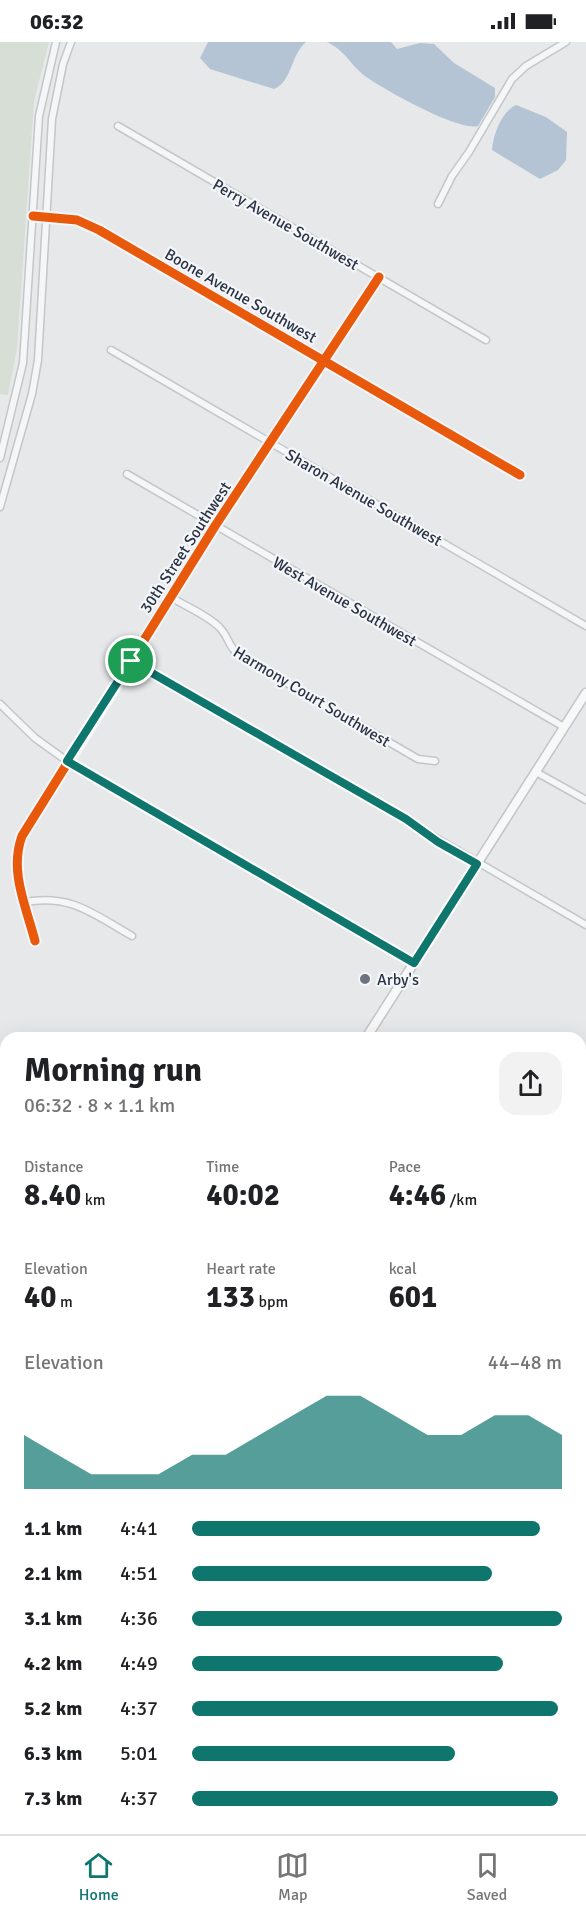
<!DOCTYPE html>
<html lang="en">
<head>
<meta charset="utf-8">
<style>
  body { margin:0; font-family:Signika,sans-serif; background:#f2f2f2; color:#202124; height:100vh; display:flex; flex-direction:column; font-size:22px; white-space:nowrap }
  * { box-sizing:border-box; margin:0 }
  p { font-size:20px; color:#757577 }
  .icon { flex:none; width:33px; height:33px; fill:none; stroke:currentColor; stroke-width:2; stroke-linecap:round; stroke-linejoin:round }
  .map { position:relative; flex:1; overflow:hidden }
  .details { position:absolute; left:0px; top:990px; width:586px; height:802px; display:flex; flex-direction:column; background:#fff; border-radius:18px 18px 0 0; box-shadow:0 6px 24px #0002 }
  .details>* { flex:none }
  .pin { position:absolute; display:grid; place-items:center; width:51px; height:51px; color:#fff; margin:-26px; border:3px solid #fff; border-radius:50%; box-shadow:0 2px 6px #0007 }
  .round { display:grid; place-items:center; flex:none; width:63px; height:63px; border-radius:18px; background:#f2f2f2 }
  .head { display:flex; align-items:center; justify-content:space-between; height:102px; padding:0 24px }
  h1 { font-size:33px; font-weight:700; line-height:45px }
  .figures { display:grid; grid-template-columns:repeat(3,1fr); gap:9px; height:102px; padding:6px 24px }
  .figures div { display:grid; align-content:center }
  .figures b { font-size:30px; font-weight:700 }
  .figures small { font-size:16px; font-weight:400 }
  .figures p { font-size:16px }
  .chart { height:168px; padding:12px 24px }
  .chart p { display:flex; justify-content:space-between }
  .chart svg { width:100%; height:108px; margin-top:6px; fill:#0f766e; opacity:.7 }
  ul { padding:0 24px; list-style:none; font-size:20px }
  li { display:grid; grid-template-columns:96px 72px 1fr; align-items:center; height:45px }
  li i { height:15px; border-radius:8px; background:#0f766e }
  .status { display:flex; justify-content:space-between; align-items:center; height:42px; padding:0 30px; background:#fff; direction:ltr }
  .status svg { height:16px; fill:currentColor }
  .tabs { display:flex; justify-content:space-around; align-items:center; height:84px; border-top:2px solid #e0e0e0; background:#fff; font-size:16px; color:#757577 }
  .tabs a { display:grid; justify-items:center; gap:3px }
  .tabs .active { color:#0f766e }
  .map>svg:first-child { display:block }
  .built { fill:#d4d7dd }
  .green { fill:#d6ded6 }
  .water { fill:#b4c4d5 }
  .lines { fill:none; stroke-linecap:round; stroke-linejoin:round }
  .minor-casing { stroke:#c4c6c8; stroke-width:9 }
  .major-casing { stroke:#c2c5c8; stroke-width:11 }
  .minor { stroke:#f5f6f7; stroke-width:6 }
  .major { stroke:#f8f8f8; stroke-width:8 }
  .cycleway-casing { stroke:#f4f6f9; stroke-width:13 }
  .cycleway { stroke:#e8590c; stroke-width:9 }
  .route-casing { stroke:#fff; stroke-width:12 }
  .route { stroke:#0f766e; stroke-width:8 }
  .poi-dot { fill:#6c737f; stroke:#f4f6f9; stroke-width:2 }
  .labels { text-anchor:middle; stroke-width:4.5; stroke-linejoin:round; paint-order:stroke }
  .street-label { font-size:16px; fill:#2b3445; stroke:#f4f6f9 }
  .poi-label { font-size:16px; fill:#2b3445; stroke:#f4f6f9; text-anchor:start }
</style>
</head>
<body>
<div class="status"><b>06:32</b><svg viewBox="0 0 49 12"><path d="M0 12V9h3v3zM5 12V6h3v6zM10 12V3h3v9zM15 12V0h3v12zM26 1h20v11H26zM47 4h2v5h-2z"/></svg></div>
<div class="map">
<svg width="586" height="1792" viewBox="0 0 586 1792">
  <rect width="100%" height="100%" fill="#e6e8ea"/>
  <path class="built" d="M581,1605L586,1608V1792H521L511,1787L580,1786Z"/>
  <path class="green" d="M0,0H49L34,59L17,307L8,353L0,352Z"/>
  <path class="water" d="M208,0H306C291,12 292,40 274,47L210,27L200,16Z
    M327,0H391L397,7L420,1L434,2L454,21L495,46V55L478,84C457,89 383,47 365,34C349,22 347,10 327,0Z
    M516,63L546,75L567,90L566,118L558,128L540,137L492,108C493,93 502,69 516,63Z"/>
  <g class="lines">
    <g class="minor-casing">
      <path id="minor" d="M118,84L486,298
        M438,162L452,134L469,110L512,37L526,24L566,0
        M33,174L77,178L99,188L520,433
        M111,308L586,584
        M0,416L23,321L39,74L56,0
        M127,432L564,685
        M0,465L32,352L38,318L52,77L63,22L71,0
        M171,555C186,565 208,573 220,586C229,595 228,605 239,613L418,717L435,719
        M131,619L586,883
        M0,662L35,696L67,719L414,921
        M536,730L586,758
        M25,860C72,852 93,872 132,894
        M35,899C26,864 9,829 22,794L215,484L379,235
        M580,1259L586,1262
        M0,1272L6,1276
        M580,1599L586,1602"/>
    </g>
    <g class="major-casing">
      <path id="major" d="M366,996L586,651
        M0,1572L6,1563"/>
    </g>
    <use href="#minor" class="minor"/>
    <use href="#major" class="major"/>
    <g class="cycleway-casing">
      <path id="cycleway" d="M33,174L77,178L99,188L520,433
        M35,899C26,864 9,829 22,794L215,484L379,235"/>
    </g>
    <use href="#cycleway" class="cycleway"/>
  </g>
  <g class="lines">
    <g class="route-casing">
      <path id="route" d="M131,619L406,777L438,800L477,822L414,921L67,719Z"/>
    </g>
    <use href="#route" class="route"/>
  </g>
  <circle class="poi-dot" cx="365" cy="937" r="6"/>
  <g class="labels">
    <g class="street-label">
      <text transform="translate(286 182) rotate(30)" y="6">Perry Avenue Southwest</text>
      <text transform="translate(241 253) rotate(30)" y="6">Boone Avenue Southwest</text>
      <text transform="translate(364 455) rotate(30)" y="6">Sharon Avenue Southwest</text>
      <text transform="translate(185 505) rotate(-57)" y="6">30th Street Southwest</text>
      <text transform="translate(345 559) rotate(30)" y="6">West Avenue Southwest</text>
      <text transform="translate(312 654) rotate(31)" y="6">Harmony Court Southwest</text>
    </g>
    <g class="poi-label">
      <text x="377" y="943">Arby's</text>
    </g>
  </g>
</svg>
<div class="pin" style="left:131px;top:619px;background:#1e9e55"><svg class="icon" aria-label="arrive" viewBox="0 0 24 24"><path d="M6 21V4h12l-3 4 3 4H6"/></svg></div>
<section class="details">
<div class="head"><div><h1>Morning run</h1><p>06:32 · 8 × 1.1 km</p></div><a class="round"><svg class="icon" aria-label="share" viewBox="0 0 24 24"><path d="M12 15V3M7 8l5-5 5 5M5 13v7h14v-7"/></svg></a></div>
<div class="figures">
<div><p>Distance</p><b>8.40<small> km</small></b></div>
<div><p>Time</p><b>40:02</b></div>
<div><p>Pace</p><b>4:46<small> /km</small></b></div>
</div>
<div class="figures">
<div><p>Elevation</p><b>40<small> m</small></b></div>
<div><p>Heart rate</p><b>133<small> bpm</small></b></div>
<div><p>kcal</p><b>601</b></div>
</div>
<div class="chart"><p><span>Elevation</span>44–48 m</p>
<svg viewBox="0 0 160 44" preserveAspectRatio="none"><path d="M0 44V22L10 30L20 38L30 38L40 38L50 30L60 30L70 22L80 14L90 6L100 6L110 14L120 22L130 22L140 14L150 14L160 22V44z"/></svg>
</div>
<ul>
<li><b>1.1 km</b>4:41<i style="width:94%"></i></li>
<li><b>2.1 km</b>4:51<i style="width:81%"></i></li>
<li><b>3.1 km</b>4:36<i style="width:100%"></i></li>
<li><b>4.2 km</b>4:49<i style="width:84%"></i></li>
<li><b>5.2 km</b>4:37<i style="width:99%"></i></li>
<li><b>6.3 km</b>5:01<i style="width:71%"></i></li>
<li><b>7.3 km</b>4:37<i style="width:99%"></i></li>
</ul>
</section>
</div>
<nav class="tabs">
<a class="active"><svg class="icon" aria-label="home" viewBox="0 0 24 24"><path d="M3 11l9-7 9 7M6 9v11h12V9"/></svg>Home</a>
<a><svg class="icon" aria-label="map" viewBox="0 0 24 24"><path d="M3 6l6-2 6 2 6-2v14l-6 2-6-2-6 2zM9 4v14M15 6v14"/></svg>Map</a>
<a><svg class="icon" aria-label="saved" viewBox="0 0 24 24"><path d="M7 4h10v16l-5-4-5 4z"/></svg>Saved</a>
</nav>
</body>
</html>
